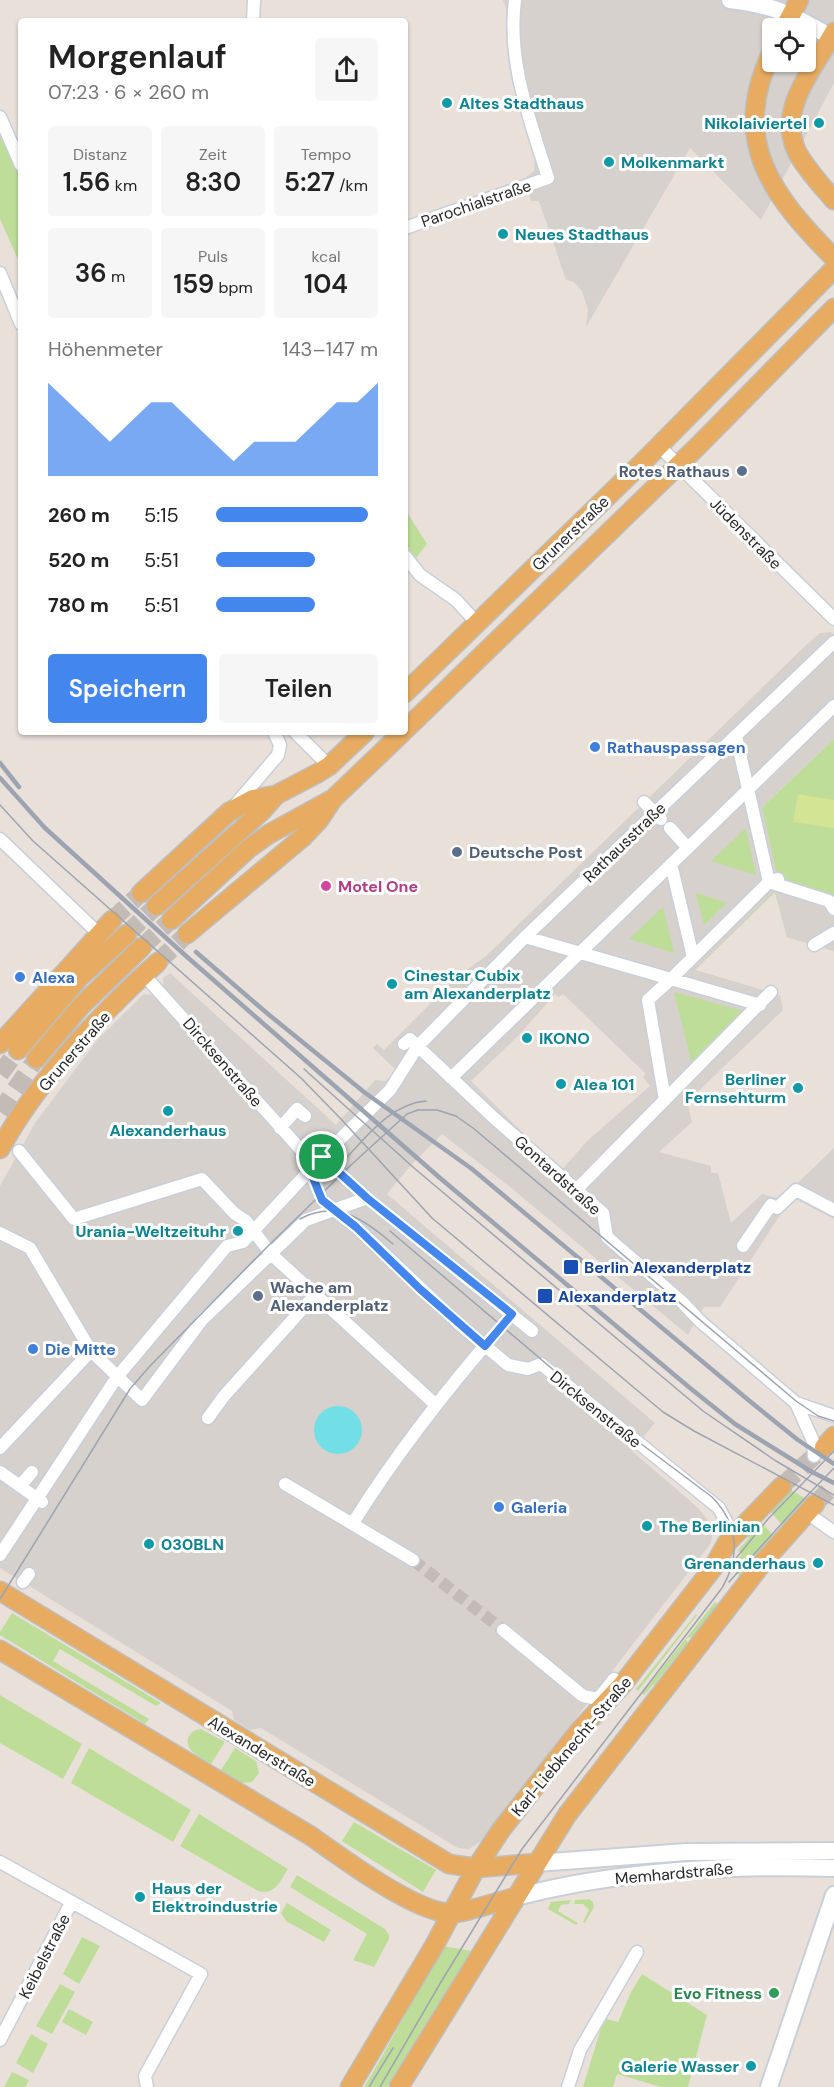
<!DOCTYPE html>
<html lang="de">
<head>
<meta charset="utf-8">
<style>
  body { margin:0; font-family:"DM Sans",sans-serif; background:#f6f6f6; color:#222; height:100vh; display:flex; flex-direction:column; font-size:22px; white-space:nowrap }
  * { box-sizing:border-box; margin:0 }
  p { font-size:20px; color:#767676 }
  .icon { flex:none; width:33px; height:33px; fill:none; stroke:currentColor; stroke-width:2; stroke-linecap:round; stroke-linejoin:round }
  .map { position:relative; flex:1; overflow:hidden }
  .panel { position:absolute; left:18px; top:18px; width:390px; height:717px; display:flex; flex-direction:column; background:#fff; border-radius:6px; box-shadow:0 2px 4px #0004 }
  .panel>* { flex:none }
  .controls { position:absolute; left:762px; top:18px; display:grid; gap:12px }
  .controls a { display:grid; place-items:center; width:54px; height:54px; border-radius:6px; background:#fff; box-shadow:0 2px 4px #0004; font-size:30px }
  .pin { position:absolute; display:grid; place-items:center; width:51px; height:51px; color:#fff; margin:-26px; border:3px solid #fff; border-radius:50%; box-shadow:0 2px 6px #0007 }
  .round { display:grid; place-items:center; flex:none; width:63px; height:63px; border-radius:6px; background:#f6f6f6 }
  .headline { display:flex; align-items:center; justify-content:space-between; height:102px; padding:0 30px }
  h1 { font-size:33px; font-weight:600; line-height:45px }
  .stats { display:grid; grid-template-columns:repeat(3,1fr); gap:9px; height:102px; padding:6px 30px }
  .stats div { display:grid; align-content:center; border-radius:6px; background:#f6f6f6; text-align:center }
  .stats b { font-size:26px; font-weight:600 }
  .stats small { font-size:16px; font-weight:400 }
  .stats p { font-size:16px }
  .chart { height:168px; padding:12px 30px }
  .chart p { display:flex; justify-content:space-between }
  .chart svg { width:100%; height:108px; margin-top:6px; fill:#4286ee; opacity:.7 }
  .cta { display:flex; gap:12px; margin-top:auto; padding:12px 30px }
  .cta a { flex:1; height:69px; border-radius:6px; background:#4286ee; color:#fff; font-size:24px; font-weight:600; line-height:69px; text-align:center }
  .cta a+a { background:#f6f6f6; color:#222 }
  ul { padding:0 30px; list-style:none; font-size:20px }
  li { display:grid; grid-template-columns:96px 72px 1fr; align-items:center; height:45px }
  li i { height:15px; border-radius:8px; background:#4286ee }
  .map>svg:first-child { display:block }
  .green { fill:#bedd99 }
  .pitch { fill:#d3e495 }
  .plaza { fill:#d6d1cc; fill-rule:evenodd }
  .water { fill:#72dfe6 }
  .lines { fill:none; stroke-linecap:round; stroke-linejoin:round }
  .street-tunnel { stroke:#c3bbb6; stroke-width:12; stroke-dasharray:12 6; stroke-linecap:butt }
  .primary-tunnel { stroke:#c3bbb6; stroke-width:18; stroke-dasharray:18 9; stroke-linecap:butt }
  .street-casing { stroke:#c8cfd9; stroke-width:15 }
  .secondary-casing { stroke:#c8cfd9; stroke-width:20 }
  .primary-casing { stroke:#bebebe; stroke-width:21 }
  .street { stroke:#fff; stroke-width:12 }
  .secondary { stroke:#fff; stroke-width:16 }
  .primary { stroke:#e7ac61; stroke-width:18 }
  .tram { stroke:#9da4b1; stroke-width:1.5 }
  .rail { stroke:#9da4b1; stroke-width:4.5 }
  .route-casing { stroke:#fff; stroke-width:12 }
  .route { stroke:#4286ee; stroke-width:8 }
  .culture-dot { fill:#0f9aa8; stroke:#fff; stroke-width:2 }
  .service-dot { fill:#5c6f8a; stroke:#fff; stroke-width:2 }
  .shop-dot { fill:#3f7fe0; stroke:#fff; stroke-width:2 }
  .hotel-dot { fill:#d1479c; stroke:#fff; stroke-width:2 }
  .transit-dot { fill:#1a4fb4; stroke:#fff; stroke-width:2 }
  .leisure-dot { fill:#2e9e5b; stroke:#fff; stroke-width:2 }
  .labels { text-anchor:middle; stroke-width:6; stroke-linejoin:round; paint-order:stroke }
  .culture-label { font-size:16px; font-weight:bold; fill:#0d838f; stroke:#fff; text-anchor:start }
  .street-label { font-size:16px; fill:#282828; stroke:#fff }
  .service-label { font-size:16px; font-weight:bold; fill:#4e5e75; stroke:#fff; text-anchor:start }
  .shop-label { font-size:16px; font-weight:bold; fill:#366cbe; stroke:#fff; text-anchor:start }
  .hotel-label { font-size:16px; font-weight:bold; fill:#b23c85; stroke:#fff; text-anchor:start }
  .transit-label { font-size:16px; font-weight:bold; fill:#164399; stroke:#fff; text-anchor:start }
  .leisure-label { font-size:16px; font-weight:bold; fill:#27864d; stroke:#fff; text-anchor:end }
</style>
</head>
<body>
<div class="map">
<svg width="834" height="2087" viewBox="0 0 834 2087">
  <rect width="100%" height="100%" fill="#eae0da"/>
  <path class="green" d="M0,125L21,174V266L0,219Z
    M405,509L427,544L416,558L405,543Z
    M834,739V951L787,937L775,892L695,970L765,991L692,1065L599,962Z
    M791,1490L808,1500L783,1526L770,1511Z
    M760,1521L774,1536L741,1577L734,1571L736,1562L742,1554L738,1550L749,1538L746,1536Z
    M715,1602L719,1605L699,1632L690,1638L688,1637L686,1640L688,1642L654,1685H653L644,1695L642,1693Z
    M12,1613L161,1703L156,1706L60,1649L53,1661L149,1719L145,1724L0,1635V1632Z
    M696,1614L697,1615L638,1691L636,1689Z
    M0,1695L82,1744L63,1779L0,1743Z
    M201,1729L225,1742L211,1764C202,1758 182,1750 189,1736C192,1731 196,1730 201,1729Z
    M89,1748L191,1810L173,1842L71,1783Z
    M235,1748L256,1761L259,1773L252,1782L242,1783L221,1770Z
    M199,1814L288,1869C280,1881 275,1896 258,1891L180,1846Z
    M354,1822L436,1870L423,1892L342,1841Z
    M297,1875L385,1929L389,1935V1939L374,1967L353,1960L367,1934L290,1887Z
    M589,1899L593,1902L594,1907L585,1923L583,1922L589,1910L583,1904H574L575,1900Z
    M571,1900L569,1904L561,1905L558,1911L578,1923L576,1925L548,1909L551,1902Z
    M287,1903L331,1930L324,1942L286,1921L281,1913Z
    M82,1937L100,1946L79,1984L63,1974Z
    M443,1946L471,1951L387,2087H364C392,2041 416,1993 443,1946Z
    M642,1974L707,2015L688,2087H661L617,2074L613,2087H583L601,2028L606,2019L618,2022L631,1992Z
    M60,1984L75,1992L52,2034L36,2026Z
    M69,2009L93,2022L86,2035L62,2022Z
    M31,2034L48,2044L33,2073L16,2063Z
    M12,2072L29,2080L25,2087H4Z"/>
  <path class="pitch" d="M798,794L834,800V828L793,822Z"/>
  <path class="plaza" d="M503,0H834V83L761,220L690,148L586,327L588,310L582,291L574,282L566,280L540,204L538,201H531L524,179L534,171L535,158L516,97L508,60L506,8ZM772,28H806V62H772Z
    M831,632L834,635V739L762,807L778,879L834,898V951L787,937L775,891L695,970L780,995L783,1010L687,1102L692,1122L659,1152L711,1166V1173H718L731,1223L762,1194L781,1199L834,1148V1219L792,1197L720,1307H704L688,1335L510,1187L442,1134L410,1166L387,1194L655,1423L632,1451L696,1506L705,1516L713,1530L711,1543L481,1841L469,1849L458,1848L261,1728L250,1730L234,1720L232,1711L0,1568V1186L35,1123L98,1039L144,994L156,996L167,1006L175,1000L164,988L163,978L170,973L336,1125L375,1080L386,1081L396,1070L373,1048L377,1044L384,1050L457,977L486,956L804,647L820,633ZM745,829H746L756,875L711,861ZM697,893L727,903L704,925L696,894ZM663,907L674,952V953L629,939ZM674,992L743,1011L692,1064ZM555,994L559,997L563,994L646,1074L643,1077L650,1086L587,1141L561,1171L471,1081L519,1035Z"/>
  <path class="water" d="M314 1430a24 24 0 1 1 48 0a24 24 0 1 1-48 0Z"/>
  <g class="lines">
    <path class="street-tunnel" d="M413,1560L503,1630"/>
    <path class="primary-tunnel" d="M112,920L141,893
      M127,934L156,906
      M142,947L171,920
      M158,962L187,934
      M0,1074L18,1050
      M0,1112L36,1059
      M782,1486L824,1447
      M815,1504L834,1485"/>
    <g class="street-casing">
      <path id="street" d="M253,21L254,0
        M0,117L21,165
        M405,228L548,178C530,119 507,63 515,0
        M0,273L21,324
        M659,446L834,619
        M405,556L420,575L456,600L477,623
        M295,732L329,766
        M736,736L769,882L829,901L834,909
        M644,802L661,819
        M236,804L278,755L280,745L274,732
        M670,828L688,848
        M0,839L99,934
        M671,864L693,957
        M525,937L671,979L769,882L778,879
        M814,945L834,933
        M144,975L301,1150L322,1200L356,1227L460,1325L508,1365L528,1369L541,1364L719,1508L728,1525L731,1540
        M404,1044L410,1039L494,1118L603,1213L607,1237L681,1301L701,1322L796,1403L834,1416
        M451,1078L834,706
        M665,1100L648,1000L671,979L760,1005
        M280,1128L297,1109L305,1116
        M301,1150L322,1157L367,1198L532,1331
        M19,1151L74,1219L202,1179L234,1213L246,1221L271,1254L436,1405
        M577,1189L771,992
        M0,1233L30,1248L91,1351L0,1448
        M743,1246L771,1205L777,1208L796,1190L834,1210
        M91,1351L142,1400L202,1320L306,1220L367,1198
        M796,1403L813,1441L814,1456
        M208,1418L224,1396L315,1295
        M0,1472L20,1486
        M32,1472L20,1486L42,1502
        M285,1484L413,1560
        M807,1513L834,1532
        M353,1523C399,1449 454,1380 512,1314
        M0,1555L117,1377L227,1246L243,1242L322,1157L390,1090L418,1046L525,937L834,642
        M23,1582L29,1574
        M503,1630L583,1696L598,1699L614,1679
        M0,1862L201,1974L145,2076L147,2087
        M0,2040L71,1903
        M568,2087L580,2050L637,1952"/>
    </g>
    <g class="secondary-casing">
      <path id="secondary" d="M730,0C774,5 793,15 831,37
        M537,1863L686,1852L834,1851
        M516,1897C620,1870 727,1865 834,1868
        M769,2087L834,1895"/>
    </g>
    <g class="primary-casing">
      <path id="primary" d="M784,28L799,0
        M834,32C815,67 776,109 797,152C806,169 821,185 834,200
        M772,52C729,140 772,196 834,258
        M405,693L645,460L834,269
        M405,730L698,446L834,308
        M141,893L229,812L253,799L276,795L318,773L329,766L365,732
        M156,906L261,812L276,795
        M171,920L248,849L269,834L331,800
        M187,934L303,837L319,820L333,799L403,732
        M0,1044L112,920
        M18,1050L80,977L127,934
        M36,1059L81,1006L142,947
        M0,1149C36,1082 101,1013 158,962
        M824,1447L834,1436
        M0,1591L449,1864L476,1868L537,1863
        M0,1650L311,1836C342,1858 412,1910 448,1913C460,1915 502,1900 516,1897
        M350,2087L434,1946L476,1868L501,1830L579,1731L622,1685L713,1568L727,1543L782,1486
        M399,2087L567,1815L764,1561L815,1504"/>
    </g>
    <use href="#street" class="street"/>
    <use href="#secondary" class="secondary"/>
    <use href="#primary" class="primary"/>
    <path class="tram" d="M0,805L33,841L301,1078L341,1119L432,1218L663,1412L694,1431L834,1505
      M304,1069L414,1168L703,1411L776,1461L834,1495
      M343,1161C367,1137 390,1104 426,1101
      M300,1219C337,1199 365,1220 393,1244
      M733,1562L768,1519L834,1451
      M729,1582L803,1500L834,1468
      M0,1599L130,1389L150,1366L267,1247L351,1165L407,1114L418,1110H437L456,1116L473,1128L796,1401L818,1416L834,1421
      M369,2087L393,2048
      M380,2087L441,1982L522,1849L722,1588C741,1556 738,1523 712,1497L636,1440L390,1231"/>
    <path class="rail" d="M0,763L19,787
      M0,778L45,828L186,956L440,1178L690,1388L735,1424L812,1472L834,1483
      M196,952L268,1014L364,1092L472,1169L752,1403L798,1440L834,1464"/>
  </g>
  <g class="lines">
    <g class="route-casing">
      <path id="route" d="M322,1157L367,1198L512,1314L485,1346L420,1289L356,1227L322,1200L310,1170Z"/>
    </g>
    <use href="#route" class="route"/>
  </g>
  <g class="culture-dot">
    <circle cx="447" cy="103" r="6"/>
    <circle cx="819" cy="123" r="6"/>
    <circle cx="609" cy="162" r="6"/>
    <circle cx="503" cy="234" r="6"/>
    <circle cx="392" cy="984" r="6"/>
    <circle cx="527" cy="1038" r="6"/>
    <circle cx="561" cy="1084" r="6"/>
    <circle cx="798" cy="1088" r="6"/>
    <circle cx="168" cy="1111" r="6"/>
    <circle cx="238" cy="1231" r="6"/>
    <circle cx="647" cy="1526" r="6"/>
    <circle cx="149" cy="1544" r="6"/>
    <circle cx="818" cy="1563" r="6"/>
    <circle cx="140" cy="1897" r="6"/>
    <circle cx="751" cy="2066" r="6"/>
  </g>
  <g class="service-dot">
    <circle cx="742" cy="471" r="6"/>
    <circle cx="457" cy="852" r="6"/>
    <circle cx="258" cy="1296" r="6"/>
  </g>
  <g class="shop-dot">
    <circle cx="595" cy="747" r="6"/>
    <circle cx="20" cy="977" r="6"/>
    <circle cx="33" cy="1349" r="6"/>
    <circle cx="499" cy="1507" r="6"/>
  </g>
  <circle class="hotel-dot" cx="326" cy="886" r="6"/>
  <g class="transit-dot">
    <rect x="563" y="1259" width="16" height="16" rx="3"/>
    <rect x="537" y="1288" width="16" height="16" rx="3"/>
  </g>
  <circle class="leisure-dot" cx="774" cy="1993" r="6"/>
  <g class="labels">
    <g class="culture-label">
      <text x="459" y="109">Altes Stadthaus</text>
      <text x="807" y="129" text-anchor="end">Nikolaiviertel</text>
      <text x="621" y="168">Molkenmarkt</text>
      <text x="515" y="240">Neues Stadthaus</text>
      <text x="404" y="981">Cinestar Cubix<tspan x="404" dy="18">am Alexanderplatz</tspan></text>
      <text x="539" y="1044">IKONO</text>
      <text x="786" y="1085" text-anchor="end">Berliner<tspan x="786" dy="18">Fernsehturm</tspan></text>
      <text x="573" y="1090">Alea 101</text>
      <text x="168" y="1136" text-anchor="middle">Alexanderhaus</text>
      <text x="226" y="1237" text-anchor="end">Urania-Weltzeituhr</text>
      <text x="659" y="1532">The Berlinian</text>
      <text x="161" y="1550">030BLN</text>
      <text x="806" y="1569" text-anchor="end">Grenanderhaus</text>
      <text x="152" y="1894">Haus der<tspan x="152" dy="18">Elektroindustrie</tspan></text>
      <text x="739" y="2072" text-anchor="end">Galerie Wasser</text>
    </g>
    <g class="street-label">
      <text transform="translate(476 203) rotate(-19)" y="6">Parochialstraße</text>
      <text transform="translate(570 533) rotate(-44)" y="6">Grunerstraße</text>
      <text transform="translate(746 533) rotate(45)" y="6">Jüdenstraße</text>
      <text transform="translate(624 842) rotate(-44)" y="6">Rathausstraße</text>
      <text transform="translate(74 1051) rotate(-49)" y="6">Grunerstraße</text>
      <text transform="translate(223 1062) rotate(49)" y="6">Dircksenstraße</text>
      <text transform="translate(558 1175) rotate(42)" y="6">Gontardstraße</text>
      <text transform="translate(596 1409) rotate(39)" y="6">Dircksenstraße</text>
      <text transform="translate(571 1746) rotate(-50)" y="6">Karl-Liebknecht-Straße</text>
      <text transform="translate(262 1751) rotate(31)" y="6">Alexanderstraße</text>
      <text transform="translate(674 1873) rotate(-5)" y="6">Memhardstraße</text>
      <text transform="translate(44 1956) rotate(-63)" y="6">Keibelstraße</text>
    </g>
    <g class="service-label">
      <text x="730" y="477" text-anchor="end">Rotes Rathaus</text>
      <text x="469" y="858">Deutsche Post</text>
      <text x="270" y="1293">Wache am<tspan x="270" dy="18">Alexanderplatz</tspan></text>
    </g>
    <g class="shop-label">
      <text x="607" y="753">Rathauspassagen</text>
      <text x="32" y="983">Alexa</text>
      <text x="45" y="1355">Die Mitte</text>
      <text x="511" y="1513">Galeria</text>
    </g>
    <g class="hotel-label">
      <text x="338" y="892">Motel One</text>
    </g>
    <g class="transit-label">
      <text x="584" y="1273">Berlin Alexanderplatz</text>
      <text x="558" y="1302">Alexanderplatz</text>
    </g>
    <g class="leisure-label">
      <text x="762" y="1999">Evo Fitness</text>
    </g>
  </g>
</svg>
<div class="controls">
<a><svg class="icon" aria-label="locate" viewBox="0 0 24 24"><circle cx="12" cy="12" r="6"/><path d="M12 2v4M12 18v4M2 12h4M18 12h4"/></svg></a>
</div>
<div class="pin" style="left:322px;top:1157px;background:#1e9e55"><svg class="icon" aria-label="arrive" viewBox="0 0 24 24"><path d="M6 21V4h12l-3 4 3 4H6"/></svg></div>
<section class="panel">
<div class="headline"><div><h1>Morgenlauf</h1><p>07:23 · 6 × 260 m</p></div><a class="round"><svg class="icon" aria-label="share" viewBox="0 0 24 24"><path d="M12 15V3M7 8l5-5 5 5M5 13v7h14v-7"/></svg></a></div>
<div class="stats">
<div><p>Distanz</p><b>1.56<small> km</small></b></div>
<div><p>Zeit</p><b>8:30</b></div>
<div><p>Tempo</p><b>5:27<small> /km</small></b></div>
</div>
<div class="stats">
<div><b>36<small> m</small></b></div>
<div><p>Puls</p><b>159<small> bpm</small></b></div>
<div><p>kcal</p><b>104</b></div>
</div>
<div class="chart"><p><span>Höhenmeter</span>143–147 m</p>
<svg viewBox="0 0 160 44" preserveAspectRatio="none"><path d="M0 44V6L10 14L20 22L30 30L40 22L50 14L60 14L70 22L80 30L90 38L100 30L110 30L120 30L130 22L140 14L150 14L160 6V44z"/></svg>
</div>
<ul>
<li><b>260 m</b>5:15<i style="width:94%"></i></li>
<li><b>520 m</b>5:51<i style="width:61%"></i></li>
<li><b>780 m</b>5:51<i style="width:61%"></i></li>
</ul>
<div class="cta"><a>Speichern</a><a>Teilen</a></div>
</section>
</div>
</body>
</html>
